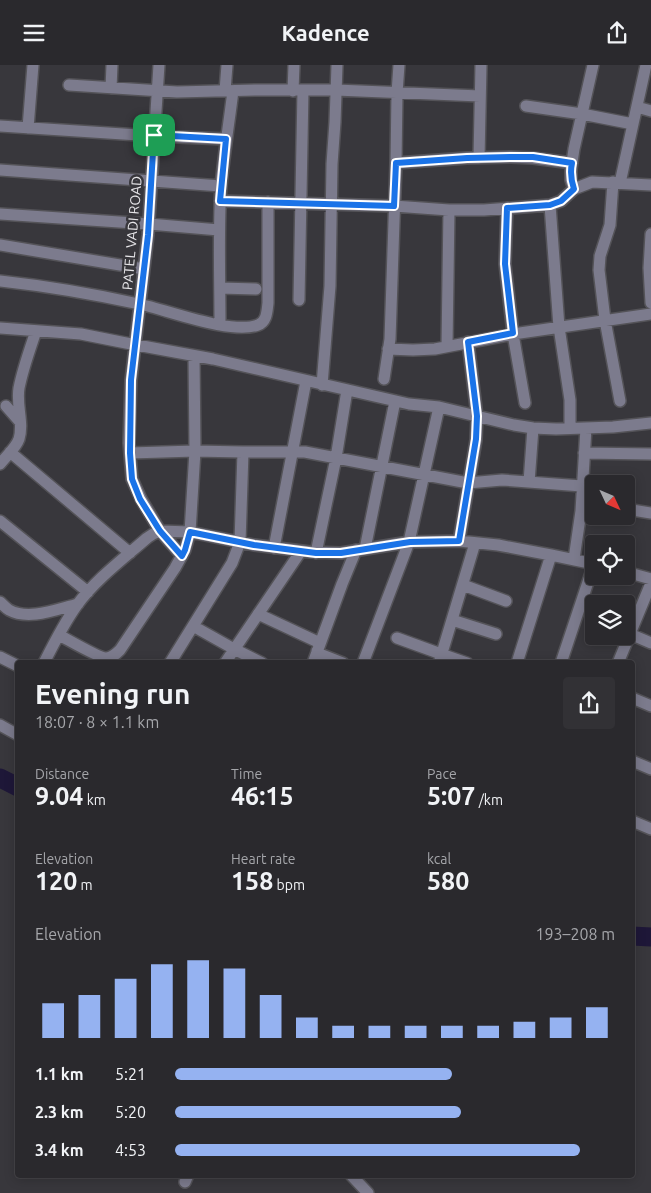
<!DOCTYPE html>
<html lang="en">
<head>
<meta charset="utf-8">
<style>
  body { margin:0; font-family:Ubuntu,sans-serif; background:#323135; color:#f1f3f6; height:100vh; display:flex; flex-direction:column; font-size:19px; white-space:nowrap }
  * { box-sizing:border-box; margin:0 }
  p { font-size:16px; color:#a5a6aa }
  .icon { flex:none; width:28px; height:28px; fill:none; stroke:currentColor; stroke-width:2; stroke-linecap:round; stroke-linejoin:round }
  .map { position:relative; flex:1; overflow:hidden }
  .panel { position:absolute; left:15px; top:595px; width:620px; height:518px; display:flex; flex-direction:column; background:#2a292d; border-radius:5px; box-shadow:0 2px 12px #0003,0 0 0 1px #464549 }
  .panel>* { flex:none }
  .needle { width:32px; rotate:134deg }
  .controls { position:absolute; left:585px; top:410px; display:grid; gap:10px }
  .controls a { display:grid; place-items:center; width:50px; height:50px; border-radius:5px; background:#2a292d; box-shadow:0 2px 12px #0003,0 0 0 1px #464549; font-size:25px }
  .pin { position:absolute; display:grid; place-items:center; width:42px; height:42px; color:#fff; margin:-21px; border-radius:10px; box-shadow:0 2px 8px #0006 }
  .round { display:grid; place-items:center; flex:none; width:52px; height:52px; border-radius:5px; background:#323135 }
  .summary { display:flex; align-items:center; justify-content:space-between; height:85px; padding:0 20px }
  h1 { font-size:28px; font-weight:700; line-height:38px }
  .figures { display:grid; grid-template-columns:repeat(3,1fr); gap:8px; height:85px; padding:5px 20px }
  .figures div { display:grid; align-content:center }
  .figures b { font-size:25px; font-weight:700 }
  .figures small { font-size:14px; font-weight:400 }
  .figures p { font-size:14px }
  .chart { height:140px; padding:10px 20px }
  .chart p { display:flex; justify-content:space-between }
  .chart svg { width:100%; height:90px; margin-top:5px; stroke:#95b2f1; stroke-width:6 }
  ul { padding:0 20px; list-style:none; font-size:16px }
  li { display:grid; grid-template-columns:80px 60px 1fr; align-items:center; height:38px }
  li i { height:12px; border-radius:6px; background:#95b2f1 }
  header { display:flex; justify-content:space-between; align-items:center; height:65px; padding:0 20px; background:#2a292d; font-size:22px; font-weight:700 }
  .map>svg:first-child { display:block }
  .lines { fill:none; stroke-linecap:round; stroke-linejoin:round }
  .river { stroke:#1e1738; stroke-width:19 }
  .minor-casing { stroke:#545358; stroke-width:14 }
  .minor { stroke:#7c7b8d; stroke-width:11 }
  .route-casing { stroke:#fff; stroke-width:10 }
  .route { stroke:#1a73e8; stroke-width:6 }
  .labels { text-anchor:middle; stroke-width:5; stroke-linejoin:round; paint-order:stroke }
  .street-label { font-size:14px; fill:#e6e5e8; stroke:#38373c }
</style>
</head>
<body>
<header><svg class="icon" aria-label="menu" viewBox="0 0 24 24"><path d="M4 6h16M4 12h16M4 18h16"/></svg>Kadence<svg class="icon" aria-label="share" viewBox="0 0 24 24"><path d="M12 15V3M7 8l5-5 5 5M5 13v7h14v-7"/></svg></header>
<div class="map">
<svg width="651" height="1128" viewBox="0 0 651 1128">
  <rect width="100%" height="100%" fill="#38373c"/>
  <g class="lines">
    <path class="river" d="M0,713L18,722
      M632,871L651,872"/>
    <g class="minor-casing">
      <path id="minor" d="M159,0L148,170L131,315L129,378L132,414L141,434L160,466L182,491
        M69,20L177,27L255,25H336L480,31
        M111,23L112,0
        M225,26L227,0
        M293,26L294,0
        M526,41L582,49L633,59
        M637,42L651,46
        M0,61L154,71L226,74
        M28,63L33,0
        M479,93L481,0
        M396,98L467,93L511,92L533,93L572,98
        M0,105L221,121
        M613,117L610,160L600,191L599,205L605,255L620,336
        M620,118L646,0
        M574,124L571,115V104L574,84L593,0
        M220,136L394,141L449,145H484L550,140L561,136L574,124L592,117L651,120
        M550,140L559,262L570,335V363
        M507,143L505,199L513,269L525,338
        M0,149L149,159L219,165
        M651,169L649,203L651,238
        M0,180L144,204
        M0,216C46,221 93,229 139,239C168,245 231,270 258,260C267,257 267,246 268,238V137
        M220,223L256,224
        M299,235L303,25
        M220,260C220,214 218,167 221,121C224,89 229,58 233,26
        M0,263L81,269L126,278L213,294L409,339L439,342L514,360L533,363L556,364L613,362L651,358
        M447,281L449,145
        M388,284L413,285L435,284L513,269L651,249
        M384,314L390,274L396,98L397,28L399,0
        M322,320L330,221L332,99L335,57L337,0
        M6,341L20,357
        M10,387L130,488
        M130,388L195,386L243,387H305L468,418L502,415L582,421
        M584,388L651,389
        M0,399C6,391 16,383 19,374C24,358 16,340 19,323C23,303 30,284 36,266
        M529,417L533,363
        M626,444L651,448
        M0,456L88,527
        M459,476L476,375L477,351L468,277
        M274,483L306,316
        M365,484L395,336
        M316,488L336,393L347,325
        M574,494L581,446L586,363
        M626,507L651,514
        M463,520L506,536
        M0,537C3,540 6,543 9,545C29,556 57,544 78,539
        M258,549L320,578
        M452,555L496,569
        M193,561L234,584L262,598
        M630,569L651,578
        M59,570C67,574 99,593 106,593C112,593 116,589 120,585L175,503L185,485L190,467L195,386L194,291
        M397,573L441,589L467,598
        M317,586L320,589L343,598
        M0,592L18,601
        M44,598C54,578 64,558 77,540C96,514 123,494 147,473L153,469L160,466L190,467L254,480L310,487L341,488L409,477L459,476L498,480L551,490L594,499
        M170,598L232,498L240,477L243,387
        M225,598L301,486
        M313,598L342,519L356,485
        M363,598L409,477L439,342
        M439,598L475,478
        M517,598L551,490
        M561,598L594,499
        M618,598L651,518
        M632,633L651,641
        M0,660L18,670
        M632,696L651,704
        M632,756L651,764
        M351,1110L368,1128
        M185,1117L188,1110"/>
    </g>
    <use href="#minor" class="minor"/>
  </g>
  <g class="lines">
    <g class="route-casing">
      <path id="route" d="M154,70L226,74L220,136L394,141L396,98L467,93L511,92H533L572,98C570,107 571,115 574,124L561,136L550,140L507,143L505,199L513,268L468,277L477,351L476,374L459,476L410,477L341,488H316L254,480L190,467L185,485L182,491L160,466L140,434L132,414L130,388L131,315L148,170Z"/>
    </g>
    <use href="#route" class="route"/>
  </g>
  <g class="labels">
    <g class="street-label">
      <text transform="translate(132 168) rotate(-85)" y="5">PATEL VADI ROAD</text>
    </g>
  </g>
</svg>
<div class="controls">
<a><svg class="needle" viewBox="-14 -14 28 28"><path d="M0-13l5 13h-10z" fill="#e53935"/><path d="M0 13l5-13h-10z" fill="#a5a6aa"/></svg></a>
<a><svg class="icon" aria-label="locate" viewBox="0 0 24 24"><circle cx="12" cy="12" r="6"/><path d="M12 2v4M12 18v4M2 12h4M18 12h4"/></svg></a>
<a><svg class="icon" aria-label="layers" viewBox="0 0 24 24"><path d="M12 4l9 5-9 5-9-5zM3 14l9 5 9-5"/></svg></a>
</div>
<div class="pin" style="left:154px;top:70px;background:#1e9e55"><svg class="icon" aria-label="arrive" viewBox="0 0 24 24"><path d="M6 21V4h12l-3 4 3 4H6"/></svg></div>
<section class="panel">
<div class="summary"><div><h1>Evening run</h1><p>18:07 · 8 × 1.1 km</p></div><a class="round"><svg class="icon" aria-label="share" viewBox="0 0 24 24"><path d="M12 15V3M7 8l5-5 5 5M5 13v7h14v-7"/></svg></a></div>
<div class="figures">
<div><p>Distance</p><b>9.04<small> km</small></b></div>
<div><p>Time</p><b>46:15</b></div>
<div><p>Pace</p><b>5:07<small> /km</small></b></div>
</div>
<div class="figures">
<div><p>Elevation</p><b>120<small> m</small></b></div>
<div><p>Heart rate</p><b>158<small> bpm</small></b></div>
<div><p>kcal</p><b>580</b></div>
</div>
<div class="chart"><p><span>Elevation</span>193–208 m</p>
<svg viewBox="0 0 160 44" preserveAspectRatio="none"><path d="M5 44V27M15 44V23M25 44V15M35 44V8M45 44V6M55 44V10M65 44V23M75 44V34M85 44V38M95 44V38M105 44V38M115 44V38M125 44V38M135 44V36M145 44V34M155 44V29"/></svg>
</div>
<ul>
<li><b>1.1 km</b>5:21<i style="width:63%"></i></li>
<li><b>2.3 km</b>5:20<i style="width:65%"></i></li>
<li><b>3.4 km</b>4:53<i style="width:92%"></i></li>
</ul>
</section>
</div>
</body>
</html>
